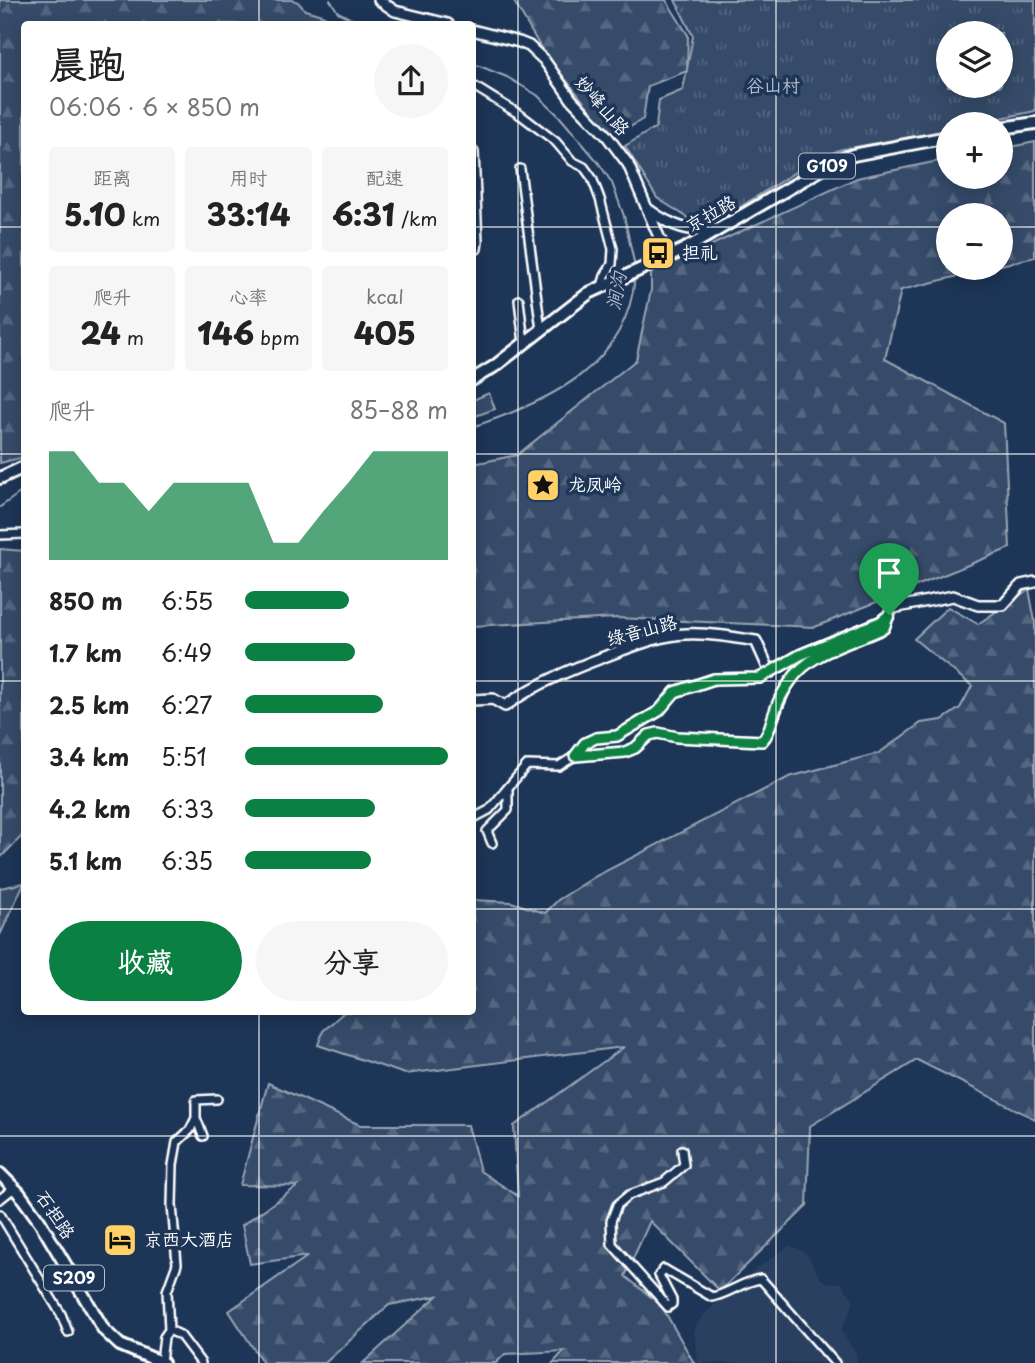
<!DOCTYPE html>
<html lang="zh">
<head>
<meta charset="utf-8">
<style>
  body { margin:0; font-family:"Playpen Sans","LXGW WenKai TC",sans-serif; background:#f6f6f6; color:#222; height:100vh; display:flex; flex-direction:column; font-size:26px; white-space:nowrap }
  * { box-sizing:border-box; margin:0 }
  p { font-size:23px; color:#767676 }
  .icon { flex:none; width:38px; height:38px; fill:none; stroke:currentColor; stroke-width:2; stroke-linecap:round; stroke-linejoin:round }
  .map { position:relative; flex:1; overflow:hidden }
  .sheet { position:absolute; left:21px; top:21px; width:455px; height:994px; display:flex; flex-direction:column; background:#fff; border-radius:7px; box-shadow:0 4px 18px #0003 }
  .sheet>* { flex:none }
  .controls { position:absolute; left:936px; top:21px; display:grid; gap:14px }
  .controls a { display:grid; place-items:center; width:77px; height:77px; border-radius:50%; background:#fff; box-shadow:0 4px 18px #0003; font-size:35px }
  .pin { position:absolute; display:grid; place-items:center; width:60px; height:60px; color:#fff; margin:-72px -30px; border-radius:50% 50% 50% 0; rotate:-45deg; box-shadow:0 0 7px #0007 }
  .pin .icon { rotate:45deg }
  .round { display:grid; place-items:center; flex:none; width:74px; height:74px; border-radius:37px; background:#f6f6f6 }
  .headline { display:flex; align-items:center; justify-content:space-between; height:119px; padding:0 28px }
  h1 { font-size:38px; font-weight:800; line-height:52px }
  .metrics { display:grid; grid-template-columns:repeat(3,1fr); gap:10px; height:119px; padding:7px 28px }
  .metrics div { display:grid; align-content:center; border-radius:7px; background:#f6f6f6; text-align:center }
  .metrics b { font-size:30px; font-weight:800 }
  .metrics small { font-size:19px; font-weight:400 }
  .metrics p { font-size:19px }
  .chart { height:196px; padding:14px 28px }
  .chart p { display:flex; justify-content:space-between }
  .chart svg { width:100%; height:126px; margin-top:7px; fill:#0b8043; opacity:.7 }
  .primary-button { display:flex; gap:14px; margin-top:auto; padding:14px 28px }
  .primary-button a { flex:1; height:80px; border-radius:42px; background:#0b8043; color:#fff; font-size:28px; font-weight:800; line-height:80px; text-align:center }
  .primary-button a+a { background:#f6f6f6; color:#222 }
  ul { padding:0 28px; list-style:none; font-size:23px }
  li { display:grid; grid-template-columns:112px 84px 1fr; align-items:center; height:52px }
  li i { height:18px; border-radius:9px; background:#0b8043 }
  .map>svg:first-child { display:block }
  .built { fill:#2a4161 }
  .grass { fill:url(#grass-tufts); stroke:#9aa5b4; stroke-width:2; fill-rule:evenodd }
  .forest { fill:url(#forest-firs); stroke:#9aa5b4; stroke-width:2 }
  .garden { fill:#364b69; stroke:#9aa5b4; stroke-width:2 }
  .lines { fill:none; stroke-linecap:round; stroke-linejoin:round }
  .stream { stroke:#a0aab8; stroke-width:2 }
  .minor-casing { stroke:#fff; stroke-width:12 }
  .tertiary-casing { stroke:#fff; stroke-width:14 }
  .primary-casing { stroke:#fff; stroke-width:16 }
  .trunk-casing { stroke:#fff; stroke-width:16 }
  .minor { stroke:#1d3557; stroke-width:7 }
  .tertiary { stroke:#1d3557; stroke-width:9 }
  .primary { stroke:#1d3557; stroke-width:10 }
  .trunk { stroke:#1d3557; stroke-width:10 }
  .route-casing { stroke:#fff; stroke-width:14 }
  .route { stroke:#0b8043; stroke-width:9 }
  .grid { fill:none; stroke:#fff; stroke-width:2; stroke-opacity:0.55 }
  .labels { text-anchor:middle; stroke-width:7; stroke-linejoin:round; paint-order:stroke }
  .shield { fill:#1d3557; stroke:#bbc2cd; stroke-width:2 }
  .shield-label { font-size:16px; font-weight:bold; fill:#fff }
  .park-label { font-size:18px; fill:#b9c0ca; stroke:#1d3557 }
  .street-label { font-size:18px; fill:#fff; stroke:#1d3557 }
  .poi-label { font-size:18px; fill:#fff; stroke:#1d3557; text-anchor:start }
  .water-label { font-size:19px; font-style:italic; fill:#b8c0ca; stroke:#1d3557 }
</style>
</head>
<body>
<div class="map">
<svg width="1035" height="1363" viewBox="0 0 1035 1363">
  <defs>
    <pattern id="grass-tufts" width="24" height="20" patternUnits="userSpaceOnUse" patternTransform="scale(1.75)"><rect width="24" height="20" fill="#364b69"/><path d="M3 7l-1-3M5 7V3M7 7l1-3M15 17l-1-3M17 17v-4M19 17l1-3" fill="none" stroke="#546680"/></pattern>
    <pattern id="forest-firs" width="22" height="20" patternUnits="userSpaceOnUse" patternTransform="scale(1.75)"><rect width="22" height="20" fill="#364b69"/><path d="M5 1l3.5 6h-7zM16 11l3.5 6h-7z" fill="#546680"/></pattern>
  </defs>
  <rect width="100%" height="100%" fill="#1d3557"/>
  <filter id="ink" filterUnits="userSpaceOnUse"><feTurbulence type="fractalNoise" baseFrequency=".0143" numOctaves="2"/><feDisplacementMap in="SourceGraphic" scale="14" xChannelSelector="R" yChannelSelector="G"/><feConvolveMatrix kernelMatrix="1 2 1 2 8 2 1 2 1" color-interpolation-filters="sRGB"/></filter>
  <g filter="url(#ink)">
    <path class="built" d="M790,1245L806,1253L820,1278L829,1283H841L853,1299V1305L841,1331L856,1353L857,1363H698L694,1330L702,1316L755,1270Z"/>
    <path class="grass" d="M675,0H1035V111L973,124H948V130L839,150L805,166L729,214L715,219L693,221L657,198L625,146L656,127L659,100L683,90L693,36ZM948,33H1001V86H948Z"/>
    <path class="forest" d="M0,0H293L298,2L305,10L322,15L339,24H24V457L0,463Z
      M513,0H666L688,35L687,71L648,86L643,119L613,138L544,53Z
      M1035,142V257L1001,265V215H948V268H991L901,290L885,359L1004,423L1010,548L815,627L616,618L473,626V464L517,455L636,360L651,290V273L857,178L948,159V177H1001V149Z
      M0,549L24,551V834L0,858Z
      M1029,589L1035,622V1119L917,1060L810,1126L807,1206L720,1291L650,1221L625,1276L661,1305L694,1363H553L564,1351L505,1354L496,1363H363L437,1296L389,1305L325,1363H263L229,1311L308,1256L250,1264L242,1225L298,1186L240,1185L268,1083L360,1125H468L480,1171L518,1196L514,1126L624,1047L405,1074L318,1045L323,1031L344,1012H472L473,900L511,902L545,913L558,900L596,876L789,777L879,753L921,723L942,720L960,708L972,686L914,639L948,607L978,624Z
      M24,883L0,935V888Z"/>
    <path class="garden" d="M489,393L495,409L473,417V400Z"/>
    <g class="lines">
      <path class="stream" d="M330,0L338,12L361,24
        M472,63L507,77L537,95L559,116L598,162L612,183L624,216L635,267
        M472,427C548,402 628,366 635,276
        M0,507L24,490"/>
      <g class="minor-casing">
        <path id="minor" d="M472,85L522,116L556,142L572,161L584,167L592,178L600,199L613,249L612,264L605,276L602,286
          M520,169L541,330
          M472,248L477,249L478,242L474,152
          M519,300L524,343
          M0,535L24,534
          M575,756L625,752L635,748L649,735L658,733L677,737L762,741C771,733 780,696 790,682C810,651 853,643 884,628L889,615
          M472,819L489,810L527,765L559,766L575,756L585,743L596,738L617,736L659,711L675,692L714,679L759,678L770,672
          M492,843L487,831L508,810V790
          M196,1118V1100L217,1099
          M682,1150L684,1165L664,1182L629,1195L617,1205L611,1221L612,1244L668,1307L672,1304V1300L659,1275L664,1269L712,1297C728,1294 746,1280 761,1279L835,1363
          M0,1199L14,1188
          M0,1214L61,1314L68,1332
          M169,1330L180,1335L201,1363
          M161,1362L164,1337L169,1330L167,1291L177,1264L172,1205L173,1165L177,1142L190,1130L196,1118L203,1136"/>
      </g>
      <g class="tertiary-casing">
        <path id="tertiary" d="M379,0L395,11L448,24
          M472,30L519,42L529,46L544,60L572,100L607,136L628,164L668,258
          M649,210C671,226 690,233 717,229
          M472,700L493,699L505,706C540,681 577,667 617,652C639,644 662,635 686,634C709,633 732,637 756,641L770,672L800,655L880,622L889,615L893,608L953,596L978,605H1003L1021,585L1035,582"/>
      </g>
      <g class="primary-casing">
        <path id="primary" d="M0,1174L19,1193L40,1222L104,1330L120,1345L163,1363"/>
      </g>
      <g class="trunk-casing">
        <path id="trunk" d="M1001,128L1035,123
          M472,380L495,366L589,293L685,249L832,163L853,155L948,137
          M0,478L24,467"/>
      </g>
      <use href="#minor" class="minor"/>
      <use href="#tertiary" class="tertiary"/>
      <use href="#primary" class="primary"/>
      <use href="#trunk" class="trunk"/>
    </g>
  </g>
  <g class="lines" filter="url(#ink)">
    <g class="route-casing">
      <path id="route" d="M889,615L884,628C853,643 810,651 790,682C784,690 778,701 775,711C771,721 770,733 762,741L677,737L658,733L649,735L635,748L625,752L575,756L585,743L596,738L617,736L659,711L675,692L714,679L760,678L800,655L880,622Z"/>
    </g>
    <use href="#route" class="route"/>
  </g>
  <path class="grid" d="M259,0V24M518,0V1363M776,0V1363M0,227H24M472,227H948M1001,227H1035M0,454H24M472,454H1035M0,681H24M472,681H1035M0,909H24M472,909H1035M259,1012V1363M0,1136H1035"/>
  <defs>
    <g id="bus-square" transform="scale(1.75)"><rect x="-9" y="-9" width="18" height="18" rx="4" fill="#ffd166" stroke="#1d3557"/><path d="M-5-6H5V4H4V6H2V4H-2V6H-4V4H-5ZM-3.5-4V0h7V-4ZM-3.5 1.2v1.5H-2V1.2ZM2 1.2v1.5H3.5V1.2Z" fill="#111"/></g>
    <g id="sight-square" transform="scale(1.75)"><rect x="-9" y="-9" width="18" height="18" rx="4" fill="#ffd166" stroke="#1d3557"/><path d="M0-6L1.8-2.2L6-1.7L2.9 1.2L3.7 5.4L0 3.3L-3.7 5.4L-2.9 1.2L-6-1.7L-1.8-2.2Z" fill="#111"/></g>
    <g id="hotel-square" transform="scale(1.75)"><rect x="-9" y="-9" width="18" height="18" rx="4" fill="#ffd166" stroke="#1d3557"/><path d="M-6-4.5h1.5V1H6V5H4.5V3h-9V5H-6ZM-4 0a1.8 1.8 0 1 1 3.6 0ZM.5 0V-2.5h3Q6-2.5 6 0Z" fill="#111"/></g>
  </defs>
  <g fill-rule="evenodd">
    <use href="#bus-square" x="658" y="253"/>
    <use href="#sight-square" x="543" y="485"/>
    <use href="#hotel-square" x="120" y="1240"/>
  </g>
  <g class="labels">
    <g class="shield">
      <rect x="799" y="153.5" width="56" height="25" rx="5"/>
      <rect x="44" y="1265.5" width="60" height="25" rx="5"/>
    </g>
    <g class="shield-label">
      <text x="827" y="172">G109</text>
      <text x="74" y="1284">S209</text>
    </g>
    <g class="park-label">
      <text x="773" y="92">谷山村</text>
    </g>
    <g class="street-label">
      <text transform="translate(602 106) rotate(49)" y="6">妙峰山路</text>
      <text transform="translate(711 214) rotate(-30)" y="6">京拉路</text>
      <text transform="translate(642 631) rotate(-15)" y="6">绿音山路</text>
      <text transform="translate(55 1215) rotate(56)" y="6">石担路</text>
    </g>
    <g class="poi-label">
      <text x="682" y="259">担礼</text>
      <text x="568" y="491">龙凤岭</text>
      <text x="144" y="1246">京西大酒店</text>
    </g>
    <g class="water-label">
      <text transform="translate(616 291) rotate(-80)" y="7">涧沟</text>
    </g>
  </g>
</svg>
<div class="controls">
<a><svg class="icon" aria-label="layers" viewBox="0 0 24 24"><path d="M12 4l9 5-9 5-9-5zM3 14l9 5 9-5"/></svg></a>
<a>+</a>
<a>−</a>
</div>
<div class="pin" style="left:889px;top:615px;background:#1e9e55"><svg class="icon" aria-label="arrive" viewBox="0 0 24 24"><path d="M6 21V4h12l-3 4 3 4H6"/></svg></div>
<section class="sheet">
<div class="headline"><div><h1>晨跑</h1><p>06:06 · 6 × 850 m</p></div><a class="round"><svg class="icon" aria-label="share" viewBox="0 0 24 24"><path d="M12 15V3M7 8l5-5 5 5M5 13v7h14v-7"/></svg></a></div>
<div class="metrics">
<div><p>距离</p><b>5.10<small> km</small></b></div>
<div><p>用时</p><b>33:14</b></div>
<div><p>配速</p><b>6:31<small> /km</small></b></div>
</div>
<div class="metrics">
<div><p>爬升</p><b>24<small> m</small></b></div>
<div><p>心率</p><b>146<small> bpm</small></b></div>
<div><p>kcal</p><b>405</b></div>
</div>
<div class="chart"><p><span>爬升</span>85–88 m</p>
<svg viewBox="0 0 160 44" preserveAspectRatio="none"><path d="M0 44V6L10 6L20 17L30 17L40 27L50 17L60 17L70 17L80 17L90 38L100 38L110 27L120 17L130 6L140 6L150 6L160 6V44z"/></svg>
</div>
<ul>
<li><b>850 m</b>6:55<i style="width:51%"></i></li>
<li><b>1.7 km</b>6:49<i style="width:54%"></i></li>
<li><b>2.5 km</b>6:27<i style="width:68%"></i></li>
<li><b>3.4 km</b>5:51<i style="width:100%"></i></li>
<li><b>4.2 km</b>6:33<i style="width:64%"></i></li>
<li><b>5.1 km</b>6:35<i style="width:62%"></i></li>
</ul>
<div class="primary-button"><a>收藏</a><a>分享</a></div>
</section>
</div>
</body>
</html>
